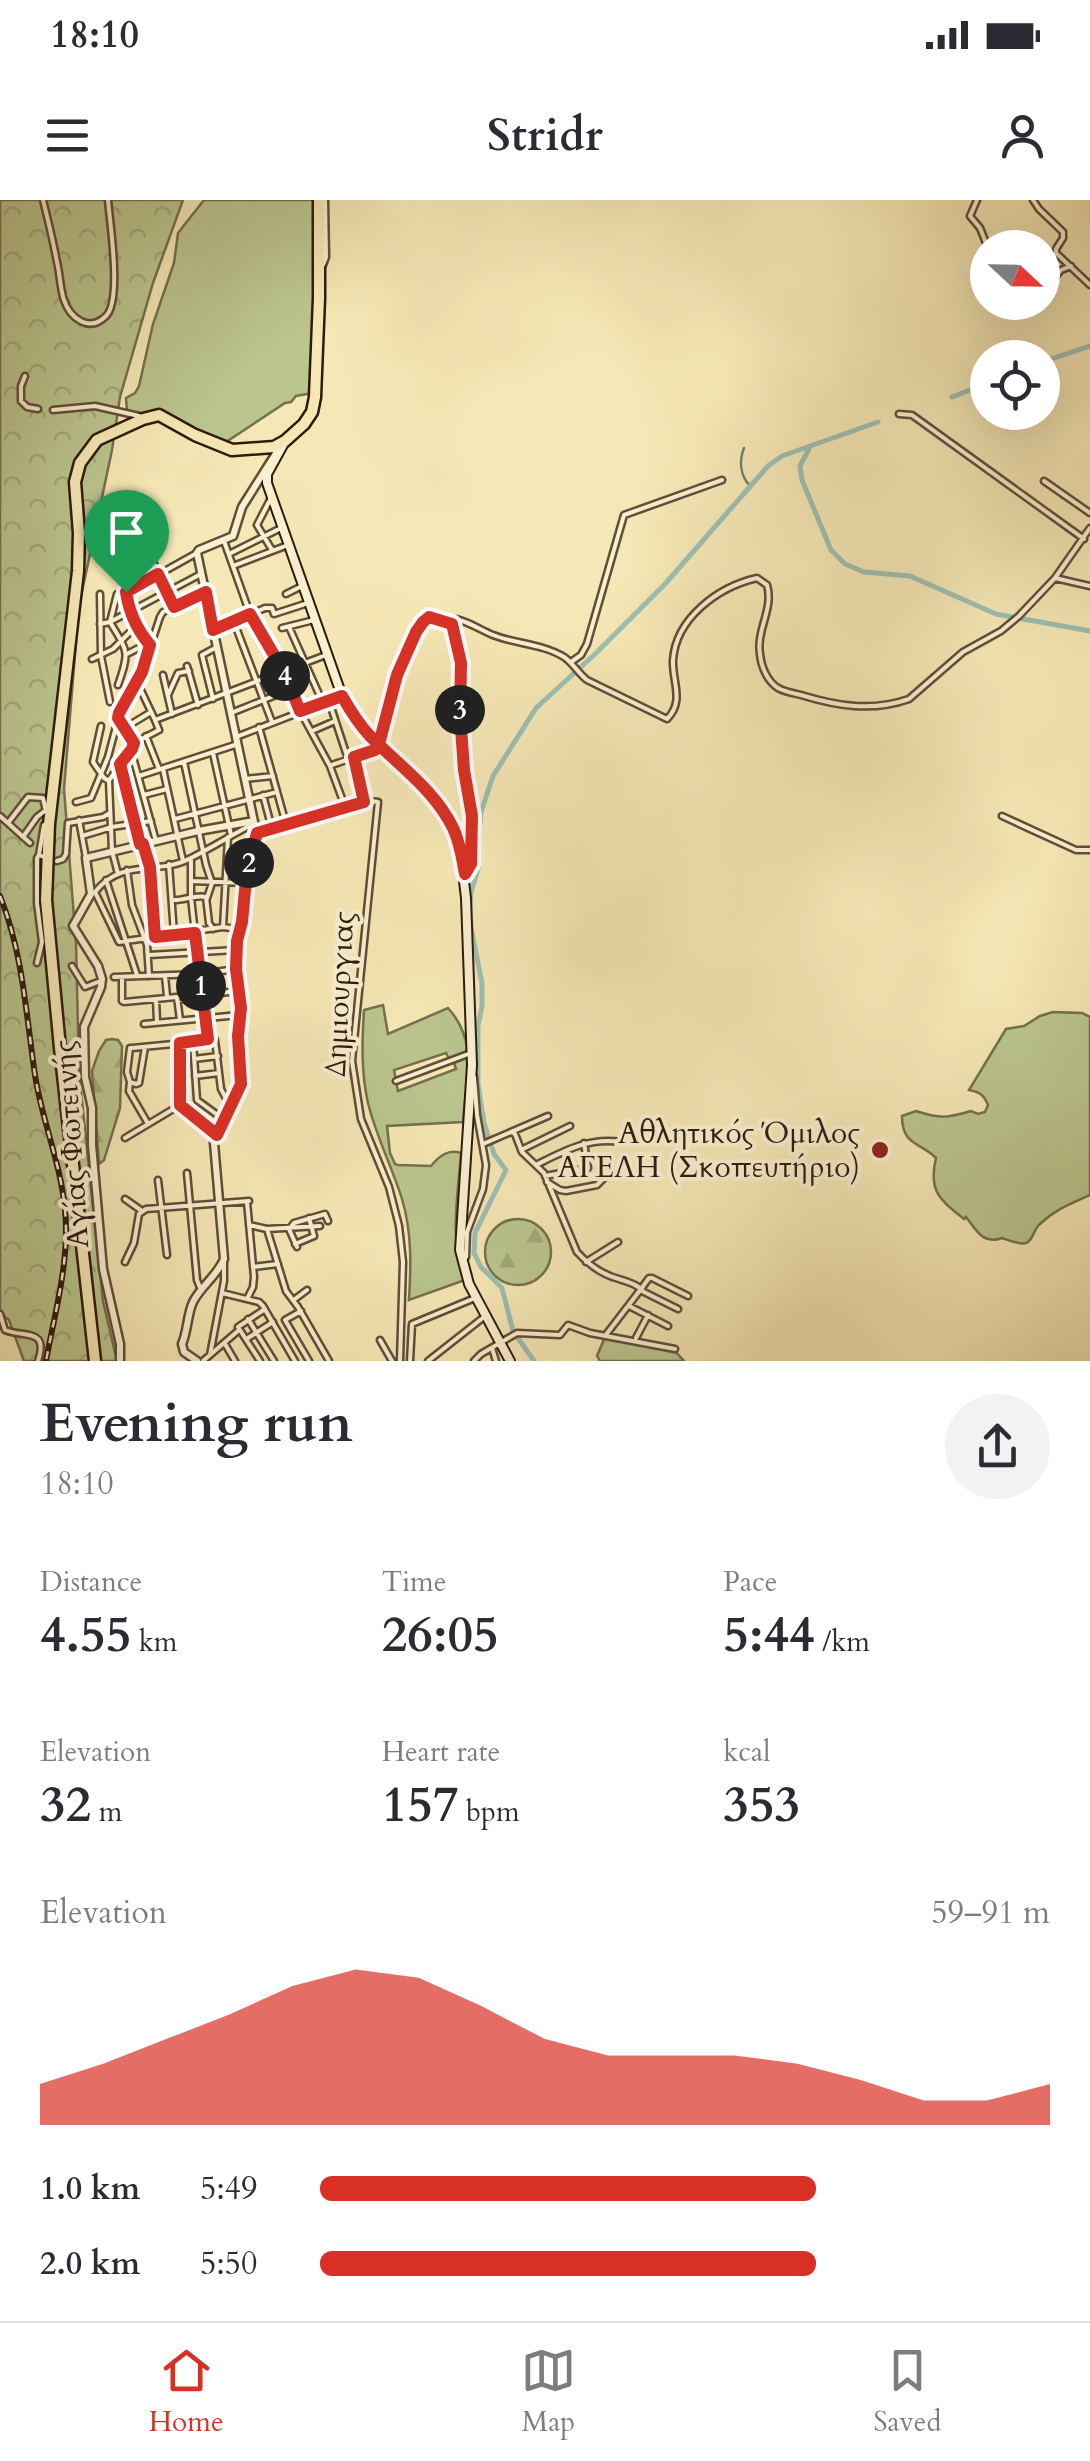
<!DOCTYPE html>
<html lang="en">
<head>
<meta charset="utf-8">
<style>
  body { margin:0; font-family:Cardo,serif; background:#f2f2f3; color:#2b2b33; height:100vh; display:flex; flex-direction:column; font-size:38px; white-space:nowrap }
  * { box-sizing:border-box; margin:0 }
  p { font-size:32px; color:#7c7c81 }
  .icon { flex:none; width:55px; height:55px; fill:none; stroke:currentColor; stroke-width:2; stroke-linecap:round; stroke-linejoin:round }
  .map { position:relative; height:1161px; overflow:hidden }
  .details { display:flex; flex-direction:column; background:#fff; flex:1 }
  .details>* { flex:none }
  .needle { width:65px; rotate:112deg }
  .controls { position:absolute; left:970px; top:30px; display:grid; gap:20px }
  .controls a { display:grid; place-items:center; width:90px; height:90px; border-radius:50%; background:#fff; box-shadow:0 10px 40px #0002; font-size:50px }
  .pin { position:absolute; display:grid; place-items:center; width:85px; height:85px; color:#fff; margin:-102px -42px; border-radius:50% 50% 50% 0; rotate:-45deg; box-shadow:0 0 10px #0007 }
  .pin .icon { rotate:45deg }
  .km { position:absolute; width:50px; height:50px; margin:-25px; border-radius:50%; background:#222; color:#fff; font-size:28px; line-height:50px; text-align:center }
  .round { display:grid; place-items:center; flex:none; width:105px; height:105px; border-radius:52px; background:#f2f2f3 }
  .overview { display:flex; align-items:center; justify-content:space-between; height:170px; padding:0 40px }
  h1 { font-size:55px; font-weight:700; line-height:75px }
  .stats { display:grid; grid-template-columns:repeat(3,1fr); gap:15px; height:170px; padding:10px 40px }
  .stats div { display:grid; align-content:center }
  .stats b { font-size:50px; font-weight:700 }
  .stats small { font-size:28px; font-weight:400 }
  .stats p { font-size:28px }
  .chart { height:280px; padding:20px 40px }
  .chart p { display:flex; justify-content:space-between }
  .chart svg { width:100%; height:180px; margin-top:10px; fill:#d93025; opacity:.7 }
  ul { padding:0 40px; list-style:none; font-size:32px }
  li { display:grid; grid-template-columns:160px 120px 1fr; align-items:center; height:75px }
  li i { height:25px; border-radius:12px; background:#d93025 }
  .status { display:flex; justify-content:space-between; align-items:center; height:70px; padding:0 50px; background:#fff; direction:ltr }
  .status svg { height:28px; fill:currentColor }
  header { display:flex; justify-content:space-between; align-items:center; height:130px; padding:0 40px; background:#fff; font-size:45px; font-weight:700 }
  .tabs { display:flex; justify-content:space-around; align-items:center; height:140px; border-top:2px solid #e1e1e2; background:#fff; font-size:28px; color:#7c7c81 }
  .tabs a { display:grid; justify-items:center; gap:5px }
  .tabs .on { color:#d93025 }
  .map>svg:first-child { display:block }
  .grass { fill:#bbc68e; stroke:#74704e; stroke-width:2.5; fill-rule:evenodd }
  .forest { fill:url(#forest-firs); stroke:#74704e; stroke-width:2.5 }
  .park { fill:url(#park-crowns); stroke:#74704e; stroke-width:2.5 }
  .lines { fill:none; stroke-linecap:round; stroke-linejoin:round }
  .stream { stroke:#717d71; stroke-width:2.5 }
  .canal { stroke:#9dbfb3; stroke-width:5 }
  .minor-casing { stroke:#604e38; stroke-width:9 }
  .tertiary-casing { stroke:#604e38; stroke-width:11 }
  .secondary-casing { stroke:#2e1b0e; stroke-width:12 }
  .trunk-casing { stroke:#2e1b0e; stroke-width:15 }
  .minor { stroke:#f9f0d0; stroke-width:4 }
  .tertiary { stroke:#f9f0d0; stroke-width:6 }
  .secondary { stroke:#f9f0d0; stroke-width:8 }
  .trunk { stroke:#f6e8b6; stroke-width:10 }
  .rail-casing { stroke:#2e1b0e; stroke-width:6 }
  .rail { stroke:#f9f0d0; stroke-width:2.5; stroke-dasharray:8; stroke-linecap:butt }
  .secondary-bridge-casing { stroke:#2e1b0e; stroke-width:12; stroke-linecap:butt }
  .secondary-bridge { stroke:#f9f0d0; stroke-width:8 }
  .route-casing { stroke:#fff; stroke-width:20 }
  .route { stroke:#d93025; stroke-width:12 }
  .poi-dot { fill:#8f2418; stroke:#f9f0d0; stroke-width:4 }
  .labels { text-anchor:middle; stroke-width:8; stroke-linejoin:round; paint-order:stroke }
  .street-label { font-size:30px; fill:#2e1b0e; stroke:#f9f0d0 }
  .poi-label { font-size:30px; fill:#2e1b0e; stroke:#f9f0d0; text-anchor:end }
</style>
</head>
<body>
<div class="status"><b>18:10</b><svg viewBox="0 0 49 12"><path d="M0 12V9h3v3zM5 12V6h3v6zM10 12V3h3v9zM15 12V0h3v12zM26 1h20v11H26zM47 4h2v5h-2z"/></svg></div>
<header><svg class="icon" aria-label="menu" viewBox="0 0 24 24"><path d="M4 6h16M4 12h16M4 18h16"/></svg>Stridr<svg class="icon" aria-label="person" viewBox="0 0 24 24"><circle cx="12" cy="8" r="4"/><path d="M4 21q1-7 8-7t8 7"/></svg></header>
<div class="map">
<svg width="1090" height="1161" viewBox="0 0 1090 1161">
  <defs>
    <pattern id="forest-firs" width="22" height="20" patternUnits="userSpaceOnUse" patternTransform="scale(2.5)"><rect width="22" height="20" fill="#bbc68e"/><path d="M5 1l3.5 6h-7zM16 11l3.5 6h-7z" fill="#a1aa79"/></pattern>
    <pattern id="park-crowns" width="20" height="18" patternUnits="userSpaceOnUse" patternTransform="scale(2.5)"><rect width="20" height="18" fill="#bbc68e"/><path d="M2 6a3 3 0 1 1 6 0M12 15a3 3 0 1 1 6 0" fill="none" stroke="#a1aa79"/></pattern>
  </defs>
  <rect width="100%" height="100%" fill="#f6e8b6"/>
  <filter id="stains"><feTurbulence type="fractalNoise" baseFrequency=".002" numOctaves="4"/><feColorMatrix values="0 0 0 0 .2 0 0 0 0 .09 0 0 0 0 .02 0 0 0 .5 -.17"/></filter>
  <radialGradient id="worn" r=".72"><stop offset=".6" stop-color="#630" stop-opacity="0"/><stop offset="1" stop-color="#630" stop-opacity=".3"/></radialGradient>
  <path class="grass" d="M204,0H316L313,193L296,196L291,202L285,203L226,242L147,214L127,211L126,198L135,193L139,186L153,124L174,63L178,33Z
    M383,805L388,834L448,808C479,842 466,879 463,922L387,926L390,953L395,964L398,965L431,966C439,956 448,949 461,953C458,996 449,1039 465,1080L409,1100C411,1066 412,1032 402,999C392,967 376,936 368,903C361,872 362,842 364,810ZM446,853L450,861L453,860L456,869L398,891L394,870Z
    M1053,812L1082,813L1090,817V995C1070,1004 1056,1009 1040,1024C1034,1028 1033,1041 1026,1043C1020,1045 1008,1040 1002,1038C983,1045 977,1031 966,1017L964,1019C940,1000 928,991 936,958C920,942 902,946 902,916L916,911C940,919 948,918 971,911L978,914L985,912L988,905C984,895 980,892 969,890L1006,829L1024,826L1040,816Z
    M605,1137L674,1150L684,1161H600L597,1156Z"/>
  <path class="forest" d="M112,839L118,840L122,846L120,908L104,960L99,964L92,871L99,851L106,840Z
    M485 1052a33 33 0 1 1 66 0a33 33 0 1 1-66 0Z"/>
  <path class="park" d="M0,0H183L153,83L120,197L112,250L79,406L64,589L76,743L79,873L103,1101L117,1161H24L9,1120L0,1113Z"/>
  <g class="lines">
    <path class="stream" d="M744,248C739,261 740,275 750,286"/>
    <path class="canal" d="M1042,162L1090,146
      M952,197L988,183
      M809,249L800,266L802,280L831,350L845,364L864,372L910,376L996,414L1090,431
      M480,623L481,612L493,576L536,508L594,455L665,384L768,266L782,256L878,222
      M479,628L478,669L471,692L470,707L471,728L482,783V806L478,826V884L484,923L494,954L506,970L475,1033L474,1053L481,1067L502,1088L513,1131L534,1161"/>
    <g class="minor-casing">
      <path id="minor" d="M43,0C48,20 53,41 57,62C60,74 60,88 64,100C70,118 89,133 106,116C122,101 110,23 108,0
        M977,0L970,16L980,28L988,48
        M1033,0L1039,9L1063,32V38L1056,49V53L1090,85
        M323,65L326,57L325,0
        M1042,80L1052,81L1061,70L1071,66
        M25,176L21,186V201L27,207L38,209
        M53,210L95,206L139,216
        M899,214L912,215L1084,339
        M1044,281L1090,313
        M271,298L257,325L272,350
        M224,341L250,414L283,471L300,511L330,566L344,604
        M229,354L281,328
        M152,360L174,406
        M233,366L288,345
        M1055,378L1090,386
        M100,394L101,456L110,502
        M117,394L110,422C128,452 130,451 118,485
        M286,394L302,386
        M234,422L272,522
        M100,424L110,422L201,374
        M289,427L323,503
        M282,428L314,420
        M213,430L265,408H272L274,414L308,403
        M150,445C138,430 129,412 127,392L197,353
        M127,454L148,443
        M92,459L113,449L137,425
        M571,462L581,455L587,444L624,315L722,280
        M187,466L198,505
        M163,475L172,514
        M137,482L155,520L326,455
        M168,495L178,473L189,471
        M213,499L202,455L217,447
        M329,501L346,553L350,556
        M231,513L291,489
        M101,526L93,562L104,578L109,581
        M259,527L286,624
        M312,531L335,521
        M146,536L159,569
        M236,537L342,496
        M134,543L159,530L155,520
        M131,550L156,641
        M213,553L231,635
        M354,557L364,601
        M184,562L206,665L212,683L207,698
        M330,566C345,559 369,556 379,544L394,483L423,421L426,418L452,424
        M120,567L140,645
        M163,569L183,661
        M139,576L238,544
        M110,579L134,545L126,529L128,526L151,512
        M245,579L273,576
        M109,581L112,651L118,674
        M144,595L167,589
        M263,595L272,629
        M76,602L91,598L108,557L121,508L142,472L160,417L163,412L206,392
        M0,616L30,643
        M1002,616L1076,650H1090
        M175,619L277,592
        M79,620L86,658
        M8,623L28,597L43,598L46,611
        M257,633C287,626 351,596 378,602L352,861L361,919L389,987L399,1026L403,1062L400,1161
        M82,636L112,627L151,621
        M23,637L37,617L46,610
        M143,644L149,667L155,737
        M39,655L44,625
        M191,660V698L207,839
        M57,661L63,659L66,654L68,623L103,617L110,613
        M169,664L174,734
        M127,670L132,705L147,745L149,776
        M465,674L471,664V611L466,581L460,513L461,463L452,424L456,419C469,422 481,430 493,435C516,444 543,444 564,457C573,463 578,473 587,480L667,519C685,501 672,482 673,460C676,418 718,387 757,378L767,385C774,409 756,430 760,454C761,466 767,481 778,488C785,492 793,493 801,495C837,506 872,512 909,499L963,452L1001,431L1019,416L1055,378L1090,328
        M106,680L137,775
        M191,681L246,683
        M172,700C184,701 195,694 206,697L209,723L213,729
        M223,727L228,637
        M239,729L223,727L119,742L95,692C123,657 158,676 191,658C213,647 233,634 255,623
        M149,755L236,750
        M37,763L42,742L37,703V658L39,655L44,657
        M72,766L85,787L98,782H102
        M165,776L167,796
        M114,777L200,774L236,769
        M122,777V801L124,802L240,791
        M177,797L180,820
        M156,799L157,822
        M144,824L239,815
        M193,842L197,900L223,919
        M145,847L139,883L136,884L130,882L127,872L130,848H132L215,840L221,889L230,906
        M194,859L218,856
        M195,876L219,873
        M396,881L471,853
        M130,882L129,891L147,922
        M180,905V845
        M512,932L515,934L522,952L544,973L577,1052C588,1064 603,1075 619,1079C628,1082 634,1083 641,1089L605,1136
        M125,938L180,905L217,935
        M483,944L548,916
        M521,950L570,926
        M565,951L569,970
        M536,965C564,951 589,937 621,942
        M187,973L197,1080L201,1090
        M545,976L588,968L584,943
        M158,980L167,1055
        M547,982L560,990L566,991L597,985L611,971
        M125,999L142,1011
        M249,1025L267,1029L320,1026
        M291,1027L294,1023L325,1014L328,1021
        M267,1029L286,1091L298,1107L329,1161
        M289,1029L297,1047
        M295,1044L314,1036L309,1018
        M462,1061L466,1057L467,1032L483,989L486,965L477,915L474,877
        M125,1062L134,1043L139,1014L146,1009L249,1001
        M586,1062L618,1042
        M253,1067L278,1064
        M222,1093L259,1102L263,1106L295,1161
        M247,1099L253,1087L254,1077L247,1002
        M295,1099L307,1090
        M629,1106L668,1126
        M678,1109L644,1092L641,1089L649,1078H652L688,1096
        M301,1111L285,1120L309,1161
        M0,1114L5,1130C25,1138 49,1128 38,1161
        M248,1119L274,1161
        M248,1138L273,1122
        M636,1138L648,1115
        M380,1140L392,1161
        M225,1144L235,1161
        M492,1148L496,1161
        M210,1155L224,1081V1061
        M203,1161L239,1130
        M260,1161L238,1127L265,1109
        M410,1161L412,1124L475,1098
        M428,1161L484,1117
        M474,1161L481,1154L517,1133L560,1135L568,1125L590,1133L675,1149"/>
    </g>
    <g class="tertiary-casing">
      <path id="tertiary" d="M120,1161V1144L103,1069L92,945V908L85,877L84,827L101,787L102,779L98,766L73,726L91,694L86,658L198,631L254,621
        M197,1161L184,1152L182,1144C188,1130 187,1115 193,1102C201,1086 217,1076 224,1059L214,943L241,884L238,836L241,808L236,769L237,741L243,715L247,669L257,636L197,353L199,350L233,336L242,307L278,250"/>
    </g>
    <g class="secondary-casing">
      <path id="secondary" d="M284,243L267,274V283L342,496
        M396,561L435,599L454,628L460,648L466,698L472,865L460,1050L469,1084L510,1161"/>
    </g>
    <g class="trunk-casing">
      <path id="trunk" d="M95,1161L60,848L46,700L49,624L78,371L79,333L75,282L80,263L97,240L143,219L159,215L195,235L232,250L274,247L285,241L304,224L312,212L315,197L319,98V0"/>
    </g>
    <use href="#minor" class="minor"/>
    <use href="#tertiary" class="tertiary"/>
    <use href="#secondary" class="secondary"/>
    <use href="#trunk" class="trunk"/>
    <g class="rail-casing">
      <path id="rail" d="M0,696C23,753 26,815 35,875C42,921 61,964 65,1010C70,1060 55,1112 46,1161"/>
    </g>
    <use href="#rail" class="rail"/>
    <g class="secondary-bridge-casing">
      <path id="secondary-bridge" d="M342,496L366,532L396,561"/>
    </g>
    <use href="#secondary-bridge" class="secondary-bridge"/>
  </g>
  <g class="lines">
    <g class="route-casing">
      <path id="route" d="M126,392C129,412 138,431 150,445L142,472L119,513L118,518L134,543L132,549L120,564L140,644H143L150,667L155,737L195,733L208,839L180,843V905L217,935L241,884L238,836L241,808L236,769L237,741L242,722L247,669L257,633L364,602L354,557L375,550L379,544L397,475L416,432L423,422L429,417L452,424L461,463L460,513L464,570L472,616L471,664L465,674C462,658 460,642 453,628C434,589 398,565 369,535C358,523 350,510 342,496L300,511L284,472L250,414L213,430L206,392L174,407L158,374L126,392"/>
    </g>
    <use href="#route" class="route"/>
  </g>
  <circle class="poi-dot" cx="880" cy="950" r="10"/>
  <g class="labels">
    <g class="street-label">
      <text transform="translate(339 794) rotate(-87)" y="10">Δημιουργιας</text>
      <text transform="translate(71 944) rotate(-94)" y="10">Αγίας Φωτεινής</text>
    </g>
    <g class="poi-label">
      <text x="860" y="943">Αθλητικός Όμιλος<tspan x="860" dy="34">ΑΓΕΛΗ (Σκοπευτήριο)</tspan></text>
    </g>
  </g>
  <rect width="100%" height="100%" filter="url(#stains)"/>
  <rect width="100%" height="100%" fill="url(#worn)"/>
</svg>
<div class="controls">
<a><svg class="needle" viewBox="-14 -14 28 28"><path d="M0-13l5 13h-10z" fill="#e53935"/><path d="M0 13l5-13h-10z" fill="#7c7c81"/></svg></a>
<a><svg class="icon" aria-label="locate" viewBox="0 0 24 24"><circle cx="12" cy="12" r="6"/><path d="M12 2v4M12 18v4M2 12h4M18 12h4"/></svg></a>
</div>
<div class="pin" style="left:126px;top:392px;background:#1e9e55"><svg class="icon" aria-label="arrive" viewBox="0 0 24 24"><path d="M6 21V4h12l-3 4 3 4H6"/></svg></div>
<b class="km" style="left:201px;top:786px">1</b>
<b class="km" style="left:249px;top:663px">2</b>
<b class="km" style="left:460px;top:510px">3</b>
<b class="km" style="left:285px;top:476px">4</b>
</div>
<section class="details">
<div class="overview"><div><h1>Evening run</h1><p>18:10</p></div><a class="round"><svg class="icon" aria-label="share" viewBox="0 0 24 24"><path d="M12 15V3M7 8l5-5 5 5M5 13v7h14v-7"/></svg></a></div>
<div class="stats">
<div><p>Distance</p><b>4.55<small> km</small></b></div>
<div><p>Time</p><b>26:05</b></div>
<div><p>Pace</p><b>5:44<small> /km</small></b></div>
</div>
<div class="stats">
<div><p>Elevation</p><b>32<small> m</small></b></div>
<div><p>Heart rate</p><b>157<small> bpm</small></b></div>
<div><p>kcal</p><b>353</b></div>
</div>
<div class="chart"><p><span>Elevation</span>59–91 m</p>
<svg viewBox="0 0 160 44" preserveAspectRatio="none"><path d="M0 44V34L10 29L20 23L30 17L40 10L50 6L60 8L70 15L80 23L90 27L100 27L110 27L120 29L130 33L140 38L150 38L160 34V44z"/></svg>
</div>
<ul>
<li><b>1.0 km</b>5:49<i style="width:68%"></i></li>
<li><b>2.0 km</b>5:50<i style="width:68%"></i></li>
</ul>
</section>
<nav class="tabs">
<a class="on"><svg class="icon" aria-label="home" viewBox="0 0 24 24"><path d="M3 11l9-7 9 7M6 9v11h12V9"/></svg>Home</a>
<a><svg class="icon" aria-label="map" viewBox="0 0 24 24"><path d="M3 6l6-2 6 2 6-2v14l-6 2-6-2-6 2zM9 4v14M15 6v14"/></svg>Map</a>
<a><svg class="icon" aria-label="saved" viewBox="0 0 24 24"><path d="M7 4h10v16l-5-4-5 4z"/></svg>Saved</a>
</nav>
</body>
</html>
